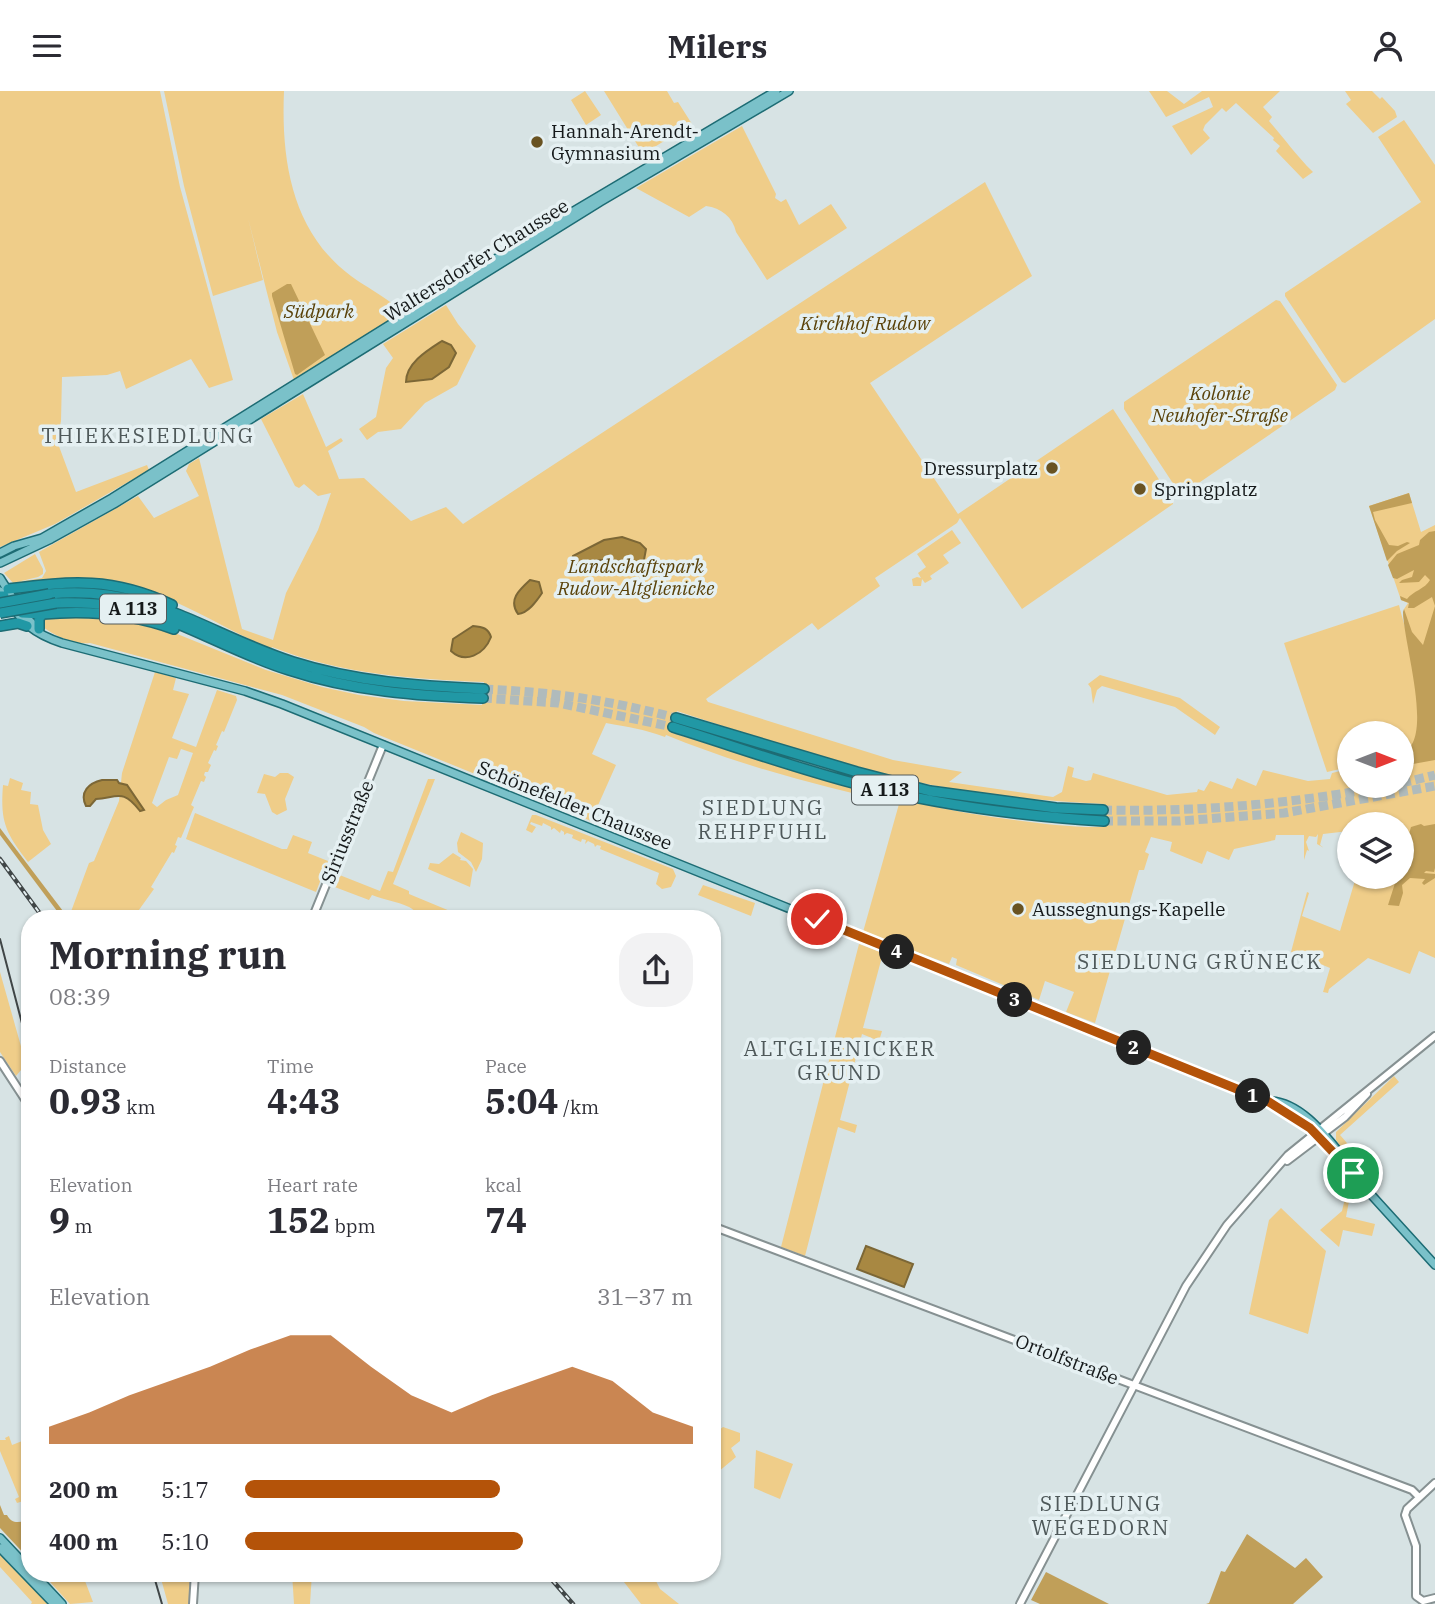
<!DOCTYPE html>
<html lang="en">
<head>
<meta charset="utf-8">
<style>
  body { margin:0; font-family:"IBM Plex Serif",serif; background:#f2f2f3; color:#2b2b33; height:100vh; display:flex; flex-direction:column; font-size:26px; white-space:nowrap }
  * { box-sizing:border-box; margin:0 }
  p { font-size:23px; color:#7c7c81 }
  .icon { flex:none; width:38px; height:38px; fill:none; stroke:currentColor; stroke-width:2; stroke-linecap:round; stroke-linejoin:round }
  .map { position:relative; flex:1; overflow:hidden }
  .details { position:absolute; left:21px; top:819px; width:700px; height:672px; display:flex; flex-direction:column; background:#fff; border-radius:28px; box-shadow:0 2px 5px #0004 }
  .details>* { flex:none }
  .needle { width:46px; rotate:90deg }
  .controls { position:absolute; left:1337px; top:630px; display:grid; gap:14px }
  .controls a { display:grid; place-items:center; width:77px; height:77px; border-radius:50%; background:#fff; box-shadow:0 2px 5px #0004; font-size:35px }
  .pin { position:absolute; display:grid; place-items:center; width:60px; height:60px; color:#fff; margin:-30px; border:4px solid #fff; border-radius:50%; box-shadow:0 2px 7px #0007 }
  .km { position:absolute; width:35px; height:35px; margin:-18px; border-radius:50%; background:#222; color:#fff; font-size:19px; line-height:35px; text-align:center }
  .round { display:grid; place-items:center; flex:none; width:74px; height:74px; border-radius:28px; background:#f2f2f3 }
  .overview { display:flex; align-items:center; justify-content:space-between; height:119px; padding:0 28px }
  h1 { font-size:38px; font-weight:700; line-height:52px }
  .figures { display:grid; grid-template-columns:repeat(3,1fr); gap:10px; height:119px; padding:7px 28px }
  .figures div { display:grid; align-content:center }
  .figures b { font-size:35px; font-weight:700 }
  .figures small { font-size:19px; font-weight:400 }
  .figures p { font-size:19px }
  .chart { height:196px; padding:14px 28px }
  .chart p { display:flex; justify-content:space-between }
  .chart svg { width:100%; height:126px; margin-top:7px; fill:#b45309; opacity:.7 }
  ul { padding:0 28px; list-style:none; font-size:23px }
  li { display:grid; grid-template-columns:112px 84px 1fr; align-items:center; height:52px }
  li i { height:18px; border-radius:9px; background:#b45309 }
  header { display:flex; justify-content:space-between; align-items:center; height:91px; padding:0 28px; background:#fff; font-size:32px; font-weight:700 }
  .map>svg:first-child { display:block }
  .green { fill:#efcd89; fill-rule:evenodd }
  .forest { fill:#c09f59 }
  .water { fill:#a88842; stroke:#7c6736; stroke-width:2 }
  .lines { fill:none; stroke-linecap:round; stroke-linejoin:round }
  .highway-tunnel { stroke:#b0bbbc; stroke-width:9; stroke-dasharray:9 4.5; stroke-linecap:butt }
  .minor-casing { stroke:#869192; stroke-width:10 }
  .major-casing { stroke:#1d6c74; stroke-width:10 }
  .highway-casing { stroke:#1d6c74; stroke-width:12 }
  .minor { stroke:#fff; stroke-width:6 }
  .major { stroke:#7ac1c9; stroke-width:7 }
  .highway { stroke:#2198a5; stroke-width:9 }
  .tram { stroke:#404647; stroke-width:2 }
  .rail-casing { stroke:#404647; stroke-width:4.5 }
  .rail { stroke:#e5f0f2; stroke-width:2; stroke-dasharray:5; stroke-linecap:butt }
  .highway-bridge-casing { stroke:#1d6c74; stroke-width:12; stroke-linecap:butt }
  .highway-bridge { stroke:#2198a5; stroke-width:9 }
  .route-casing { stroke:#fff; stroke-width:14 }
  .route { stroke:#b45309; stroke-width:9 }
  .poi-dot { fill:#695322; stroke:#e5f0f2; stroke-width:2.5 }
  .labels { text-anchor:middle; stroke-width:7; stroke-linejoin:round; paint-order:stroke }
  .shield { fill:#e5f0f2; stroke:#535a5b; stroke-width:2 }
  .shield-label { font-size:18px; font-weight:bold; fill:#15191a }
  .poi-label { font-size:19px; fill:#15191a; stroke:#e5f0f2; text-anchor:start }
  .street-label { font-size:19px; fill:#15191a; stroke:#e5f0f2 }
  .park-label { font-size:19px; font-style:italic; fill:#5a4209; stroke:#e5f0f2 }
  .neighbourhood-label { font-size:21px; letter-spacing:2px; fill:#4f595a; stroke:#e5f0f2 }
</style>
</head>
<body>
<header><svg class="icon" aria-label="menu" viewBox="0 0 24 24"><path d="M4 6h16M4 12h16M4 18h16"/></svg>Milers<svg class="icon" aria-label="person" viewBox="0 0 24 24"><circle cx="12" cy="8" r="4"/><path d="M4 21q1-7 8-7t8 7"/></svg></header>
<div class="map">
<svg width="1435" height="1513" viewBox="0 0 1435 1513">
  <rect width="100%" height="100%" fill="#d7e3e4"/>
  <path class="green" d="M0,0H160L180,96L233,289L209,297L191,268L126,298L120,280L107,284L62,286L61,330L57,350L76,401L147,374L149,379L55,433L0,456Z
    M164,0H284C281,70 292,141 351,185C365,196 395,210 403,224L294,289L277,241L248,127L263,189L213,205L184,95Z
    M585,0L601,24L586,34L571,9Z
    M604,0H667L674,12L678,11L692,33L643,63Z
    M1149,0H1167L1184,13L1202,0H1280L1263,16L1272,26L1269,30C1285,48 1295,63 1313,81L1303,88L1276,60L1280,55L1273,49L1274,47L1236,12L1226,21L1222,17L1205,34L1203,39L1210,47L1191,64L1172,35L1213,16L1209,6L1166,26Z
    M1345,0H1372L1380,8L1382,6L1395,20L1397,26L1373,42L1346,13L1351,9Z
    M1404,29L1435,74V228L1345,292L1342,291L1285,205V202L1421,111L1378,46Z
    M742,35L776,103L775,107L781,111L786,108L799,134L831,113L847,137L767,189L736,141C733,126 721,117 706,115L689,126L636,97Z
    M985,91L1032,185L870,292L958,423L1113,318L1173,410V413L1022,518L960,427L957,432L875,487L880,495L818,539L812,532L706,608L708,611L893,669L962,681L949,691L1053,706L1062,701L1068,675L1074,677L1072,686L1086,690L1091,689L1093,682L1167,704L1197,701L1198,698L1204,700L1210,690L1232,698L1237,687L1256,695L1263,679L1308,690L1330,688L1332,682L1349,678V695H1402V662C1409,661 1417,660 1422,654C1435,628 1411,554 1403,525L1404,518L1408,512L1401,509L1369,415L1409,402L1421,441L1435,434V867L1419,860L1410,883L1368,867L1329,898L1328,902L1323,901L1330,877L1291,861L1307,801L1309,802L1302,825L1340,840L1356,786H1402V733H1349V740L1323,743L1320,754L1324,757L1317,753L1318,743L1316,746L1309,745L1306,751L1309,760L1307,759L1304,769V744H1276L1275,749L1234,758L1229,769L1207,760L1202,773L1170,760L1172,751L1151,746L1145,761L1149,763L1144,779H1139L1095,932L1066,921L1074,901L1045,890L1039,909L956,874L957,868L952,866L949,873L863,841L899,713C819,695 742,675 666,644L665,646C643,638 628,636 606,632L592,663L616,674L591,730L374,642L364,636L282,604L90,552C75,554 55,545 43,536V526H102L165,538L266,579L322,596L359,604L404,610L482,614L484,591C411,588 341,583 272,556L271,558C227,539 186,512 140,497C100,483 54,487 14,493L4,482L35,463L43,478V483L38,486L17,491L42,487L46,480L39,461L138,405L154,427L199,405L186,380L189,373L199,367L242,538L273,549L286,502L318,439L331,402L318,405L304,393L299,397L295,395L261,328L303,303L326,356L341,347L343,350L328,360L339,388L364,387L411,430L446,416L463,433ZM677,620C736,639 795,660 855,676C936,699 1020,709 1104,713V736C1067,737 1028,731 992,726C881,709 777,675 670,641Z
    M1276,209L1280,210L1337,294L1335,299L1184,402L1178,400L1124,318V311Z
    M446,214L458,233L476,255L457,294L425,312L401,338L378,341L367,349L359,338L376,326L386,277L393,267L383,253Z
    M952,439L961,452L943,464L949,472L930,485L932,488L925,492L922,488L921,495H913L912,488L917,486L921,487L918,482L926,476L917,463Z
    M1399,514C1406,544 1435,625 1421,651C1417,658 1409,659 1402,660V642H1349V676L1327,681L1284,552Z
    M155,581L176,587L173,599L189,603L172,647L196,656L217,599L236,605L237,609L224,641L222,640L216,654L218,655L216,660L214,659L208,672L211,674L208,681H205L204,684L206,686L204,691L201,690L191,714L194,716L181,747L178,746L175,754L177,755L174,762L172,761L151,796L154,798L136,823L140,828H70L69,826L89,772L94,770L119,710L122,682ZM181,658L193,662L178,704L166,709L157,716L152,712L169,666L177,668Z
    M1100,584L1180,607L1220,636L1215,644L1175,616L1102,595L1097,599L1093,613L1091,597L1088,593Z
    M280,682H288L294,686L285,708L287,719L277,724L272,721L265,703L257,702L264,683L275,686Z
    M10,687L23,692L21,699L31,701L30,713L38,714L43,739L51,753L28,771C6,742 0,732 3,694L8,695Z
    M428,688H435L393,793L409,800V803L462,825L461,828C451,828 437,830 427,828C419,826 415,819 409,816C396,810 385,809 372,804L369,809L332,795L337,783L380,800L388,780L393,781Z
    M195,722L282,758H287L293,744L312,751L308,762L328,770L316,801L186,748Z
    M532,724H536L673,778L676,785L671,796L662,798L656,793L659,782L600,758L601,755L597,754L595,756L594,753L588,750L585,753L586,749L582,748L581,751L572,747L573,744L567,742L564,744V741L561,739L560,742L554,737L551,739V736L543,732L542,735L531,731L530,733L536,736L532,742L526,739Z
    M461,741L483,752L482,768L476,781L471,771L458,761L457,752Z
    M453,762L461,767L460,769L466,770L473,778L470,796L428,778L430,772L439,773Z
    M703,794L755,812L751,825L698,804Z
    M859,853L883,862L863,937L882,940L879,950L862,943L840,1029L857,1034L855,1042L838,1036L805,1165L781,1156Z
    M0,881L26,973L16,985L0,961Z
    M1394,985L1399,991L1340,1044L1361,1068L1356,1075L1336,1049V1041Z
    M1349,1090L1357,1099L1350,1105L1346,1126L1375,1133L1372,1145L1343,1139L1339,1156L1320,1139L1342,1120Z
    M1281,1117L1326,1160L1308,1243L1249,1223L1269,1129Z
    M723,1336L740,1342V1350L731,1357L736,1366L712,1386V1354L719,1349L714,1343Z
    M9,1345L12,1354L30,1347V1408L17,1412L15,1408L19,1406L0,1360V1349H6L5,1347Z
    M756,1359L793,1373L780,1408L754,1397Z
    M0,1464L48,1513H31L32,1511L0,1476Z
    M42,1482H55L57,1487L70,1482H82L93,1511L70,1513Z
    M292,1482H312L310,1513H294Z
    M617,1482H652L660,1498L679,1513H641Z
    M160,1484L190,1486L189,1513H168Z"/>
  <path class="forest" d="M287,193H291L325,264L297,284L295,283L272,205V202Z
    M1409,402L1412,412L1373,421L1375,429L1389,454L1398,455L1407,451L1410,452L1397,460L1387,470L1369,415Z
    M1435,440V669L1402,675V662C1435,650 1404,556 1403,521L1404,518L1412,541L1423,554L1435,515L1432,506L1414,517H1408L1409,512L1401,509L1400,505L1407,508C1413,500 1425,498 1430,489L1425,484L1419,491L1399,492L1402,489L1412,486L1414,479L1397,488L1393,487L1388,474L1397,463L1419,454L1420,449L1429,441Z
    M1421,733L1424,735L1435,733V777L1434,781L1426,780L1424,782L1435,783V787L1424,794L1422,792L1425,788L1410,787L1402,794L1403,802L1399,815L1388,814L1397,786H1402V768L1411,736Z
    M0,737L69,828H63L0,744Z
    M0,1414L4,1424H7C11,1432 17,1432 25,1430L28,1436L26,1437L30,1448V1469L0,1437Z
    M1247,1443L1295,1477L1306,1467L1323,1486L1293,1513H1206L1209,1512L1221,1480L1225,1481Z
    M1046,1481L1109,1513H1040L1031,1509Z"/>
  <path class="water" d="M442,250L451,254L456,262L449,276L432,288L406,291C406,272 428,259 442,250Z
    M622,446L640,452L646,458L644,469L639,472L601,469L574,474L571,472L573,465L604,449Z
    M530,489L539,491L542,502C536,511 528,522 518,523C508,509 519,499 530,489Z
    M473,535C483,536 488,537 491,546C484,564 465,573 451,560L453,548Z
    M102,689H117L119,692L127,694L144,719L140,720C123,698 119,706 96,708L90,715H86C79,701 89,692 102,689Z
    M866,1155L913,1173L904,1196L857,1178Z"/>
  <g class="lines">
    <path class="highway-tunnel" d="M484,598C553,601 609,609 676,627
      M483,607L558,612L673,636
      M1402,692L1435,684
      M1103,719C1199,721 1292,713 1386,695
      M1104,730H1180L1284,722L1435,695"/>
    <g class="minor-casing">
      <path id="minor" d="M312,828L383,654
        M0,970L30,1016
        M1287,1070L1345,1026L1367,1003
        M712,1135L1412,1399L1419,1406
        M1435,1392L1407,1418L1405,1424L1416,1455V1505L1423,1510L1435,1507
        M193,1513L195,1482
        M1020,1513L1186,1195L1227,1134L1288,1064L1435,945"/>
    </g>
    <g class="major-casing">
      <path id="major" d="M0,462L14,455L42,447L112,407L545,137L776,0
        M0,472L51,448L114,413L600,111L789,0
        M0,487L22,522L39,539
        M0,500C22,528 26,540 62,552L245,600L282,613L1269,1011L1299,1028L1315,1042L1435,1174
        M1271,1010C1299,1012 1321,1039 1338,1060
        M0,1447L30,1479
        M0,1457L54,1513
        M33,1482L62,1513"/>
    </g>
    <g class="highway-casing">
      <path id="highway" d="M8,498C72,490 113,486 172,514
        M49,503C150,493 204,542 293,571C356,591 419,595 484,598
        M0,505H4
        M56,512C91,511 127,514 161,526C204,542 244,565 289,579C353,600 417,605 483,607
        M22,522L43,523
        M0,535L18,532L27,535
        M39,538V527L43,523C87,519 133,523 174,538
        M676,627L857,681L930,700L1056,717L1103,719
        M673,636C734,655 795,677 857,693C938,714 1021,725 1104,730"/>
    </g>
    <use href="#minor" class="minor"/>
    <use href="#major" class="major"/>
    <use href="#highway" class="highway"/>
    <path class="tram" d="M0,848L30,963
      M153,1482L162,1513"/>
    <g class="rail-casing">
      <path id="rail" d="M0,768L44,828
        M546,1482L573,1513"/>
    </g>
    <use href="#rail" class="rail"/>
    <g class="highway-bridge-casing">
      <path id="highway-bridge" d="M0,512L49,503
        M0,522L56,512"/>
    </g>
    <use href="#highway-bridge" class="highway-bridge"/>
  </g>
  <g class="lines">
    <g class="route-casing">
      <path id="route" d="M817,828L1269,1011L1310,1037L1353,1082"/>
    </g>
    <use href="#route" class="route"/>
  </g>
  <g class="poi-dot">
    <circle cx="537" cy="51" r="7"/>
    <circle cx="1052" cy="377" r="7"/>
    <circle cx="1140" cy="398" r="7"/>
    <circle cx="1018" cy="818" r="7"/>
  </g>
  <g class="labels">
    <g class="shield">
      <rect x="100" y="503.5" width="66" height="29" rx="5"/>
      <rect x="852" y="684.5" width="66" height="29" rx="5"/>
    </g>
    <g class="shield-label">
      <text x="133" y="524">A 113</text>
      <text x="885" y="705">A 113</text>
    </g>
    <g class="poi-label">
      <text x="551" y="47">Hannah-Arendt-<tspan x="551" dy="22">Gymnasium</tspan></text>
      <text x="1038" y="384" text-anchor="end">Dressurplatz</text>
      <text x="1154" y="405">Springplatz</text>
      <text x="1032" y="825">Aussegnungs-Kapelle</text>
    </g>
    <g class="street-label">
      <text transform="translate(476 169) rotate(-32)" y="7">Waltersdorfer Chaussee</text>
      <text transform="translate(575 714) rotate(22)" y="7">Schönefelder Chaussee</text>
      <text transform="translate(347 741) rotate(-68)" y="7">Siriusstraße</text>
      <text transform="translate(1067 1268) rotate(21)" y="7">Ortolfstraße</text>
    </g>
    <g class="park-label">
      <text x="319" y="227">Südpark</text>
      <text x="865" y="239">Kirchhof Rudow</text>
      <text x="1220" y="309">Kolonie<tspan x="1220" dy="22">Neuhofer-Straße</tspan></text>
      <text x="636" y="482">Landschaftspark<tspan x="636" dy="22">Rudow-Altglienicke</tspan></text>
    </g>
    <g class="neighbourhood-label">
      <text x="148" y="352">THIEKESIEDLUNG</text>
      <text x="763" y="724">SIEDLUNG<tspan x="763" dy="24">REHPFUHL</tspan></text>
      <text x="1200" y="878">SIEDLUNG GRÜNECK</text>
      <text x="840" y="965">ALTGLIENICKER<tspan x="840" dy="24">GRUND</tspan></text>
      <text x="1101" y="1420">SIEDLUNG<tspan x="1101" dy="24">WEGEDORN</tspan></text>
    </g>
  </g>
</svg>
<div class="controls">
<a><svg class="needle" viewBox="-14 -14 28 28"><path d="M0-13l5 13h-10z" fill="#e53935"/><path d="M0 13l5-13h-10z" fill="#7c7c81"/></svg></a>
<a><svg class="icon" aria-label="layers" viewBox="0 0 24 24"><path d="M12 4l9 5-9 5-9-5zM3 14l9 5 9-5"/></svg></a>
</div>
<div class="pin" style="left:1353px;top:1082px;background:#1e9e55"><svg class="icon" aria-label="arrive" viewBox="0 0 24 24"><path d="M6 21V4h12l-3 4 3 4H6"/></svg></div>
<div class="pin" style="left:817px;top:828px;background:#d93025"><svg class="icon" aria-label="check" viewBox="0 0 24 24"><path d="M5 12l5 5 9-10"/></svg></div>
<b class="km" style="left:1253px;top:1005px">1</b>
<b class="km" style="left:1134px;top:957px">2</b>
<b class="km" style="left:1015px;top:909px">3</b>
<b class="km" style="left:897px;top:861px">4</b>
<section class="details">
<div class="overview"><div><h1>Morning run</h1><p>08:39</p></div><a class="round"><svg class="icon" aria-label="share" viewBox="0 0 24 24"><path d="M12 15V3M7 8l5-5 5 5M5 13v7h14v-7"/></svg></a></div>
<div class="figures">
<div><p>Distance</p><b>0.93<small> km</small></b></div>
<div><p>Time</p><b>4:43</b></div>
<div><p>Pace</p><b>5:04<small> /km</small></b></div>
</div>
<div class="figures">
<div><p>Elevation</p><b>9<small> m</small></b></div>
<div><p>Heart rate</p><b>152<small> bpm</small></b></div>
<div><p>kcal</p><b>74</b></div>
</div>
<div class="chart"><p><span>Elevation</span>31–37 m</p>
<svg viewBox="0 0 160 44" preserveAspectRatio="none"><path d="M0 44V38L10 33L20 27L30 22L40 17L50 11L60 6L70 6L80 17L90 27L100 33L110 27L120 22L130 17L140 22L150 33L160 38V44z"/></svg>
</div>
<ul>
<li><b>200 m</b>5:17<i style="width:57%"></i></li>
<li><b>400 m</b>5:10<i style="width:62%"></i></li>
</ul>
</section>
</div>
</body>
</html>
